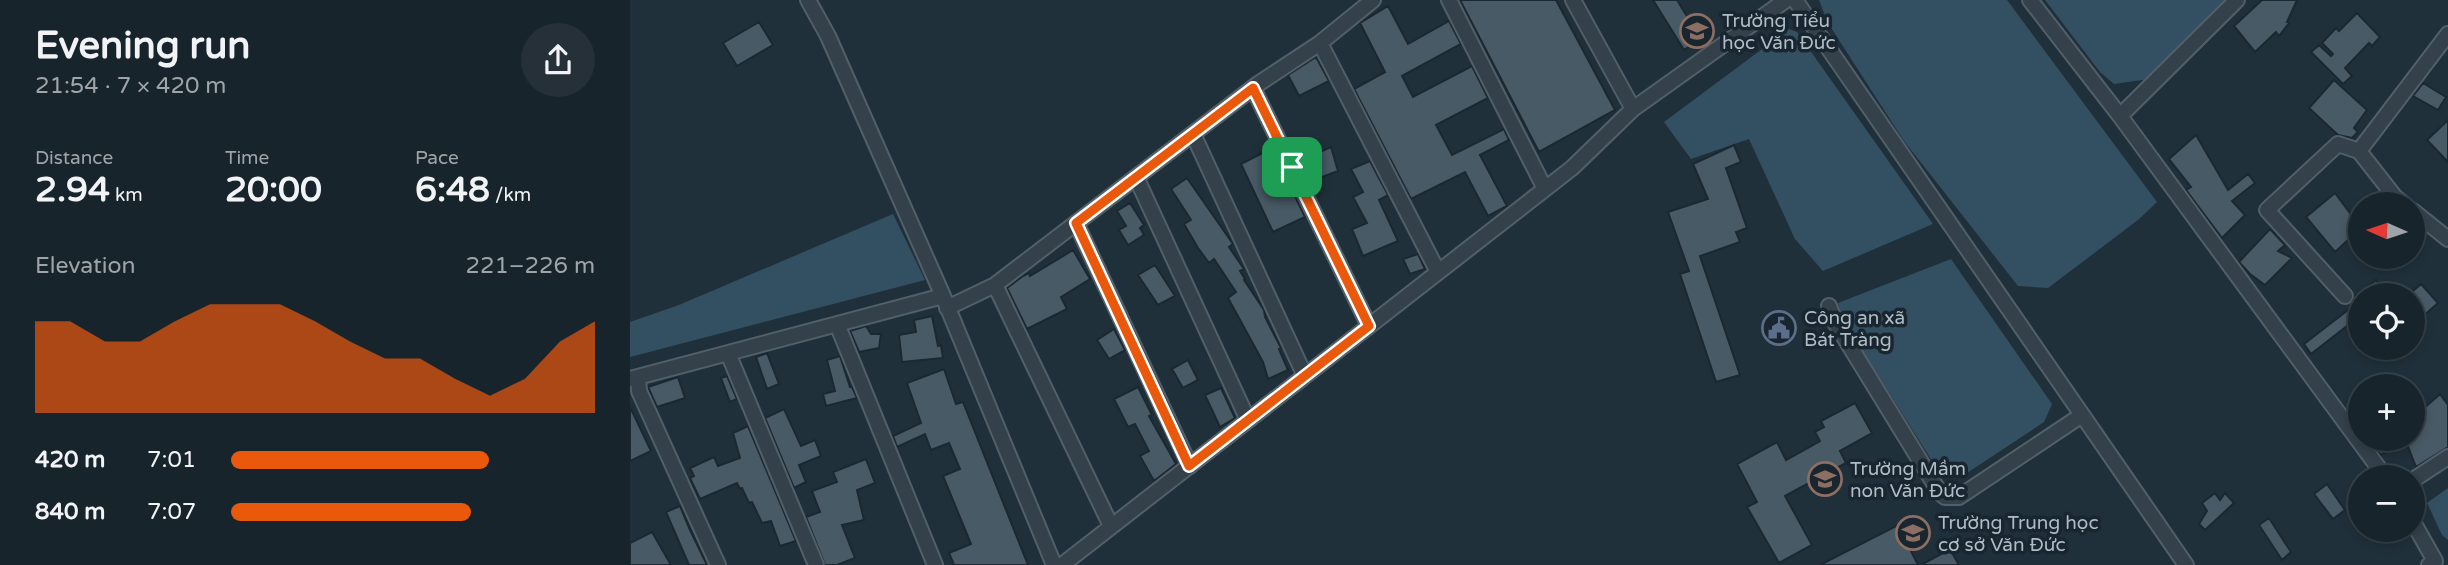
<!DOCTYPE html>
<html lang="en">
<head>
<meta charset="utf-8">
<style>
  body { margin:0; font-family:"Varela Round",sans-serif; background:#253038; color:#f1f3f6; height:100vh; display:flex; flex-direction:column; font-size:26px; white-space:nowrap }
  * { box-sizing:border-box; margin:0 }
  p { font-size:23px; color:#9fa4a9 }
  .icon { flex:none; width:38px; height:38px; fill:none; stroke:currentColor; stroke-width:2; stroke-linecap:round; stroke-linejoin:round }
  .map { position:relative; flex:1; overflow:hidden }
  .sheet { display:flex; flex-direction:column; background:#18242c; width:630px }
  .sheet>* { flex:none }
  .needle { width:46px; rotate:273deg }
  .controls { position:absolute; left:1718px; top:192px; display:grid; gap:14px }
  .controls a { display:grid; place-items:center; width:77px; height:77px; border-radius:50%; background:#18242c; box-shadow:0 4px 10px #0003,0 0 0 2px #364148; font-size:35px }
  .pin { position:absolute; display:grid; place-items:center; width:60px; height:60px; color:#fff; margin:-30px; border-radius:14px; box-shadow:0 4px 10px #0006 }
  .round { display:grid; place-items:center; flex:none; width:74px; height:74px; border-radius:37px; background:#253038 }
  .overview { display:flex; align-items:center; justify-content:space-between; height:119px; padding:0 35px }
  h1 { font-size:38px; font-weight:800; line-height:52px }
  .figures { display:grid; grid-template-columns:repeat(3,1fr); gap:10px; height:119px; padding:7px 35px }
  .figures div { display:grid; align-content:center }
  .figures b { font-size:35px; font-weight:800 }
  .figures small { font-size:19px; font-weight:400 }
  .figures p { font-size:19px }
  .chart { height:196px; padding:14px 35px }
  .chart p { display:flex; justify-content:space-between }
  .chart svg { width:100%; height:126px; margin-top:7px; fill:#ea580c; opacity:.7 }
  ul { padding:0 35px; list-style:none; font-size:23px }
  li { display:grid; grid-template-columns:112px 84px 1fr; align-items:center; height:52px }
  li i { height:18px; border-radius:9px; background:#ea580c }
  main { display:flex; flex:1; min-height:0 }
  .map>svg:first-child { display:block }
  .water { fill:#335062 }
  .building { fill:#485a65; stroke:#1b2831; stroke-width:2 }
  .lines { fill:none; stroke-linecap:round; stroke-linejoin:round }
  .street-casing { stroke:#515f68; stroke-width:18 }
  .street { stroke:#34414a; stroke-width:14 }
  .route-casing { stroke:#fff; stroke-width:14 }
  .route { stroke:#ea580c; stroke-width:9 }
  .labels { text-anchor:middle; stroke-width:7; stroke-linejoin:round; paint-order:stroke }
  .poi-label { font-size:19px; fill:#aebcc6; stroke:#19262f; text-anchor:start }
</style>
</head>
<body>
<main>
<section class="sheet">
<div class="overview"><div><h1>Evening run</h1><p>21:54 · 7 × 420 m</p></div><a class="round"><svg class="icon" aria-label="share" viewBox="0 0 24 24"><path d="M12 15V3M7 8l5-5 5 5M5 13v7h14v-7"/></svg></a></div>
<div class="figures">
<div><p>Distance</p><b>2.94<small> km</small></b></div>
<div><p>Time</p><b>20:00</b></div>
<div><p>Pace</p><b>6:48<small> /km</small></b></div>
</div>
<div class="chart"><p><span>Elevation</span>221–226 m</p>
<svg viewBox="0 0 160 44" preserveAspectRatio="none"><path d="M0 44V12L10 12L20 19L30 19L40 12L50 6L60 6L70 6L80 12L90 19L100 25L110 25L120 32L130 38L140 32L150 19L160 12V44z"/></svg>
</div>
<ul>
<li><b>420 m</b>7:01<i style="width:71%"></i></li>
<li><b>840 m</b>7:07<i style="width:66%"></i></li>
</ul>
</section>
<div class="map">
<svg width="1818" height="565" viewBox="0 0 1818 565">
  <rect width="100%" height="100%" fill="#20303a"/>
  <path class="water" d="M1189,0H1377L1527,202L1508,220L1418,288L1388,286L1274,141L1198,23Z
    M1415,0H1595L1519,79L1484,84L1470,72Z
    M1159,29L1167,32L1303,224L1193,271L1165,239L1119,139L1061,159L1034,122Z
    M263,214L295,280L0,357V322L49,305Z
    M1321,259L1422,404L1414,422L1334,475L1322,477L1311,475L1212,318L1208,303Z
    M1818,488V540L1812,535L1797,503Z"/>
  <path class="building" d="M830,0H926L985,110L909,152Z
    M1023,0H1047L1071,39L1054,50Z
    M1632,0H1667L1657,22L1659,23L1649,36L1646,32L1625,52L1604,26Z
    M758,6L778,44L819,21L831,44L772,76L783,97L842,66L858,98L806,125L822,155L874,129L879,140L850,155L877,206L858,216L835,172L781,199L724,89L755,72L730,23Z
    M1727,13L1750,37L1742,46L1739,43L1715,68L1722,76L1713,84L1681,52L1689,45L1701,56L1703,54L1692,43L1706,28L1709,31Z
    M129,22L143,45L107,66L93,43Z
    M686,57L699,81L669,96L658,75Z
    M1704,80L1737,110L1724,128L1728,132L1722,138L1708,135L1679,108Z
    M1793,83L1816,97L1808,110L1783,96Z
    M1818,120V162L1797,140Z
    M1566,135L1598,190L1618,174L1625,183L1602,201L1615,215L1592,238L1556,190L1561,187L1539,159Z
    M1104,145L1111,162L1096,168L1117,228L1106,232L1110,242L1070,256L1110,375L1086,382L1050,274L1059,271L1038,212L1078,199L1063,164Z
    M701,147L708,171L679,182L669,161Z
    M642,148L675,217L643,232L611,164Z
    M740,161L758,195L749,200L768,241L733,256L722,229L737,223L723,197L733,192L721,169Z
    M557,178L603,244L599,247L614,269L610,271L615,279L614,280L634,310L635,317L651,348L649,349L658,370L638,379L633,362L598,298L606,292L584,259L579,263L568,248L554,224L561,220L541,189Z
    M1705,193L1731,228L1705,252L1676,217Z
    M500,203L514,225L510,228L514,235L498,245L489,230L496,226L487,211Z
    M1640,229L1655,245L1648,251L1662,258L1635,285L1620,274L1609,262Z
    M443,250L460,279L431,297L437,309L397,329L377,288L393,276L399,273L400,276Z
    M788,254L795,269L780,274L773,259Z
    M525,265L545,296L528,305L508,275Z
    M1746,280L1757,296H1725Z
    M1791,284L1808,303L1783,325V291Z
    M1731,300V315L1681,354L1674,344Z
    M302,316L308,346L311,345L313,358L272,362L269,335L286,332L284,320Z
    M236,326L241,334H251L249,348L229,352L220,331Z
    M484,329L495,350L479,359L467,340Z
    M137,353L149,384L137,389L126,357Z
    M210,356L220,387H222L227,398L196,406L193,394L205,391L197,360Z
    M558,360L568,380L553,388L542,369Z
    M314,369L326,404L333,402L398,565H324L319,553L341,544L313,476L330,469L319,443L301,450L295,434L267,447L263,436L291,423L277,383Z
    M97,376L107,399L100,402L91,378Z
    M48,377L55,398L27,407L18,387Z
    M508,387L522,415L519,416L546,464L524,481L510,456L519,451L505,424L498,427L484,399Z
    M591,388L605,418L590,427L575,395Z
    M1810,394L1818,405V447L1786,467L1775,439H1783V418Z
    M1225,403L1242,433L1210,451L1216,463L1155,496L1182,545L1149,563L1117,507L1127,502L1107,464L1147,442L1156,460L1190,441L1185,432L1194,427L1191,421Z
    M0,407L21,451L0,461Z
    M154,409L171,446L185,440L191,456L169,465L176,482L164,488L135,418Z
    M118,426L166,541L150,546L141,521L132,523L122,502L119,503L112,488L110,489L107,483L70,499L60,478L64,476L60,468L84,457L88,466L110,458L103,433Z
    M1740,439H1774L1751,455Z
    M236,459L245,483L227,490L234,520L212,525L225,558L207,565H195L176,517L190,512L182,491L207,482L203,472Z
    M1697,484L1715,510L1703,519L1684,494Z
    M1585,493L1590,500L1595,493L1604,503L1575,530L1569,524L1577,511L1572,503Z
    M50,506L60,530L77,565H59L36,512Z
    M1639,518L1661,552L1652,560L1629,525Z
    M1268,525L1288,565H1190Z
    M22,532L41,565H0V543Z
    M1320,549L1329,565H1291Z"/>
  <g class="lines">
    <g class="street-casing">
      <path id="street" d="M178,0L198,36L313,296L424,565
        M819,0L915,189
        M943,0L1003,109
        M1165,0L1556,565
        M1400,0L1490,116L1756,478
        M690,43L808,272
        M623,88L739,326
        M1490,116L1607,0
        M563,134L675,376
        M1729,151L1765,197L1775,205
        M506,177L618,420
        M1783,211L1818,239
        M446,223L560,466
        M365,285L628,84L690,43L743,0
        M1715,296L1637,210L1708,144L1729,151L1818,34
        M1199,306L1205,322L1310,493L1315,497H1329L1452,415
        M317,308L365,285L481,526
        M207,324L305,565
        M98,353L186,565
        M8,377L9,391L88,565
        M0,379L313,296
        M1783,480L1818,457
        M1783,522L1805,561L1799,565
        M432,565L942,168L1003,109L1156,0"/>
    </g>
    <use href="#street" class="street"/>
  </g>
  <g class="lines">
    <g class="route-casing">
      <path id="route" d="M623,88L739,326L559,466L446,223Z"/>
    </g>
    <use href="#route" class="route"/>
  </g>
  <defs>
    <g id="school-ring" transform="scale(1.75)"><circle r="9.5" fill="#19262f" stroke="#8d6e63" stroke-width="1.5"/><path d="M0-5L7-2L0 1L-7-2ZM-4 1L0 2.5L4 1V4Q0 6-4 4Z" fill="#8d6e63"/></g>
    <g id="civic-ring" transform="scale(1.75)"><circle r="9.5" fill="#19262f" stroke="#5c6f8a" stroke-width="1.5"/><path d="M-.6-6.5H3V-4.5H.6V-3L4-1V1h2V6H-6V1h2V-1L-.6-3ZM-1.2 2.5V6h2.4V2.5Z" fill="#5c6f8a"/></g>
  </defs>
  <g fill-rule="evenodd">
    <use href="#school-ring" x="1067" y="31"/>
    <use href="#civic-ring" x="1149" y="328"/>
    <use href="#school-ring" x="1195" y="479"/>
    <use href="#school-ring" x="1283" y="533"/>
  </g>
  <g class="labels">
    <g class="poi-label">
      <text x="1092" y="27">Trường Tiểu<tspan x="1092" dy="22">học Văn Đức</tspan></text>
      <text x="1174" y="324">Công an xã<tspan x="1174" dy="22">Bát Tràng</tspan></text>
      <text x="1220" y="475">Trường Mầm<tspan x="1220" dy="22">non Văn Đức</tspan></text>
      <text x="1308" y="529">Trường Trung học<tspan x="1308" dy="22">cơ sở Văn Đức</tspan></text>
    </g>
  </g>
</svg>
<div class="controls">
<a><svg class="needle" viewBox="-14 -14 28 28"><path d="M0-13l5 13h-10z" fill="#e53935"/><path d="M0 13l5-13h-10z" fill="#9fa4a9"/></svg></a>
<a><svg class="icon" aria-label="locate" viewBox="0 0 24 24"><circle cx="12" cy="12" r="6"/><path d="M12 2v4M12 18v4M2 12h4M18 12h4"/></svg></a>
<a>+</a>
<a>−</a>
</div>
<div class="pin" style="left:662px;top:167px;background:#1e9e55"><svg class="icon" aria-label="arrive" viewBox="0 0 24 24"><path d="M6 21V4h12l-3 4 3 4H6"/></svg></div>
</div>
</main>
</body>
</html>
